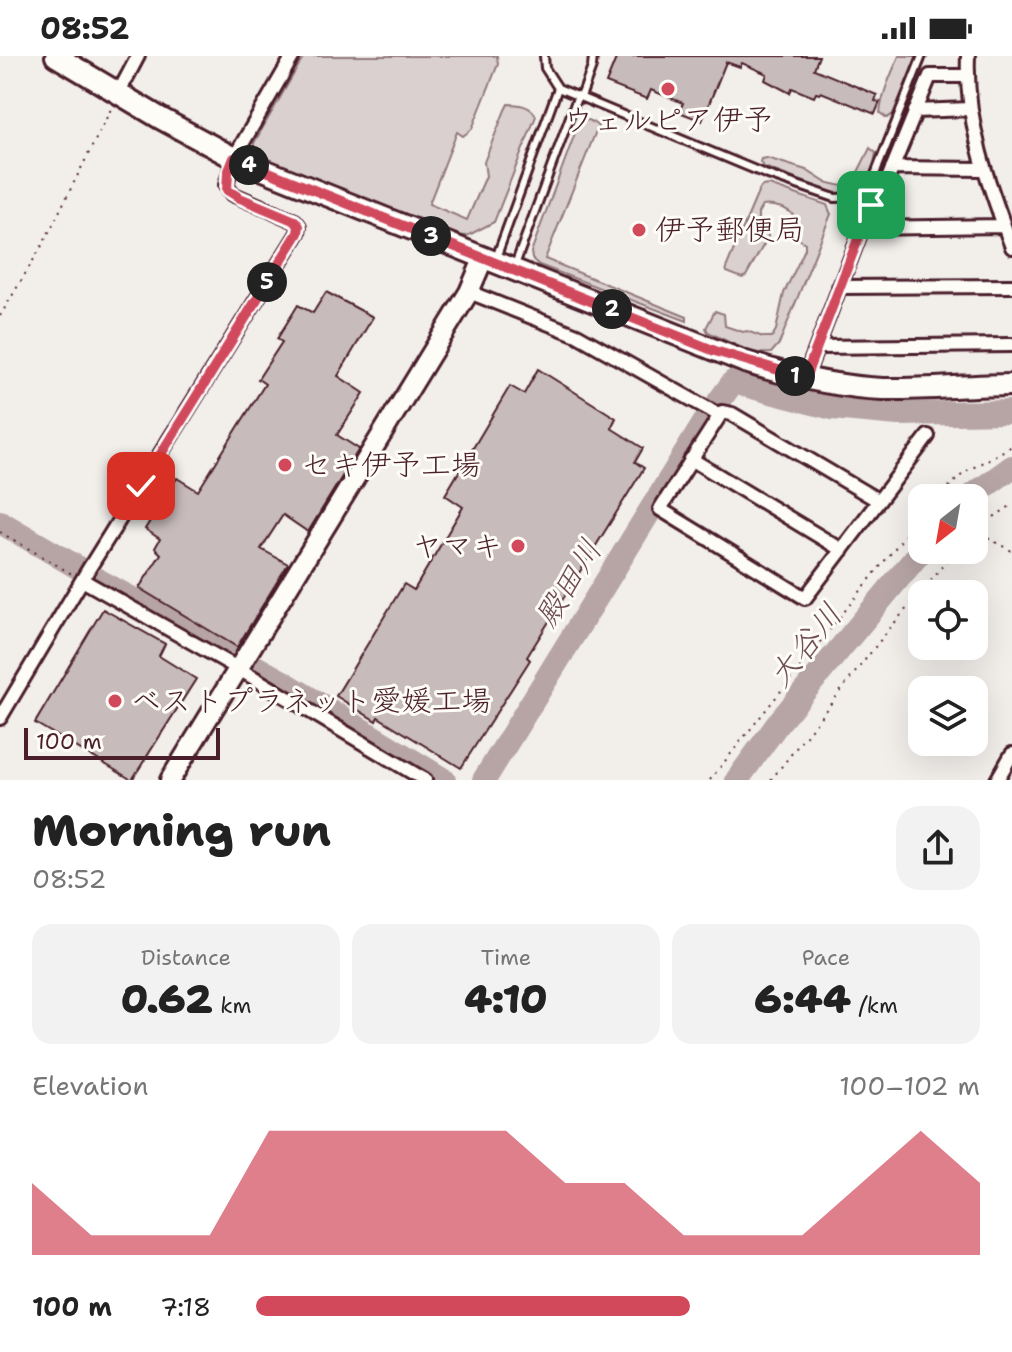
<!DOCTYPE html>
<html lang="en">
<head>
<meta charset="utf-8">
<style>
  body { margin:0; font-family:"Shantell Sans","Klee One",sans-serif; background:#f2f2f2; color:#222; height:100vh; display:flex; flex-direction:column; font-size:30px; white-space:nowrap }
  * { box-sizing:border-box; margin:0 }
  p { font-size:26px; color:#767676 }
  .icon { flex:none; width:44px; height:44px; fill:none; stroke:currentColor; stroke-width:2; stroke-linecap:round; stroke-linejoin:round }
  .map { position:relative; height:724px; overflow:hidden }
  .side { display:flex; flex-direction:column; background:#fff; flex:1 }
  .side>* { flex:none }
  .needle { width:52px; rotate:211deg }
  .controls { position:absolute; left:908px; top:428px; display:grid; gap:16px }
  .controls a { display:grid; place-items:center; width:80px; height:80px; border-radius:16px; background:#fff; box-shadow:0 8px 32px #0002; font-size:40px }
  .scale { position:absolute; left:24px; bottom:20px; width:196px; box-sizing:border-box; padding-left:8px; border:4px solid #4a1f2b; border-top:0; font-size:22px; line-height:28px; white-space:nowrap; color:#4a1f2b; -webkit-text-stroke:6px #fdfcf7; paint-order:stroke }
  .pin { position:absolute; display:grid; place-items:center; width:68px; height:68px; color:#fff; margin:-34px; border-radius:16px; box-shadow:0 4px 12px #0006 }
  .km { position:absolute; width:40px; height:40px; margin:-20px; border-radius:50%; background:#222; color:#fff; font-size:22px; line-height:40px; text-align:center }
  .round { display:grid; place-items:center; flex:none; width:84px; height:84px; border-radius:24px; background:#f2f2f2 }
  .headline { display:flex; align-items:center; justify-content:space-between; height:136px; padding:0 32px }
  h1 { font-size:44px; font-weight:800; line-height:60px }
  .stats { display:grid; grid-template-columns:repeat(3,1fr); gap:12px; height:136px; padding:8px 32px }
  .stats div { display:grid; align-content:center; border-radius:20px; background:#f2f2f2; text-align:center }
  .stats b { font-size:40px; font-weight:800 }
  .stats small { font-size:22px; font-weight:400 }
  .stats p { font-size:22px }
  .chart { height:224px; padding:16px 32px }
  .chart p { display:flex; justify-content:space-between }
  .chart svg { width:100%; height:144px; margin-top:8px; fill:#d1495b; opacity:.7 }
  ul { padding:0 32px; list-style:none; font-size:26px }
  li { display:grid; grid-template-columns:128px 96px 1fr; align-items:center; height:60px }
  li i { height:20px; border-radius:10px; background:#d1495b }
  .status { display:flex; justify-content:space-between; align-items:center; height:56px; padding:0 40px; background:#fff; direction:ltr }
  .status svg { height:22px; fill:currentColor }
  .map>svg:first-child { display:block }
  .green { fill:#d9d0cf; stroke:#92787d; stroke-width:2 }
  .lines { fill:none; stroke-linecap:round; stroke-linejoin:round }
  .river { stroke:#b7a5a6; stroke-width:24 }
  .building { fill:#c8bbbb; stroke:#4a1f2b; stroke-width:2 }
  .lane-casing { stroke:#4a1f2b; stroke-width:12 }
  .street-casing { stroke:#4a1f2b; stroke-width:18 }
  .secondary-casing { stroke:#4a1f2b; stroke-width:24 }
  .primary-casing { stroke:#4a1f2b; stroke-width:26 }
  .path { stroke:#4a1f2b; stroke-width:2; stroke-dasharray:2 6; stroke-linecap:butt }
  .lane { stroke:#fdfcf7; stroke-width:6 }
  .street { stroke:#fdfcf7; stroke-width:12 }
  .secondary { stroke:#fdfcf7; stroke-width:18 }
  .primary { stroke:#fdfcf7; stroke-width:20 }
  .route-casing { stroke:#fff; stroke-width:16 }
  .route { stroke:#d1495b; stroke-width:10 }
  .poi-dot { fill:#d1495b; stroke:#fdfcf7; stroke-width:3 }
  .labels { text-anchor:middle; stroke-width:6; stroke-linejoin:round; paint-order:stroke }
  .poi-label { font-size:30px; fill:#4a1f2b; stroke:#fdfcf7; text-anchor:start }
  .water-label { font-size:32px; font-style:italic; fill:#704e56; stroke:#fdfcf7 }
</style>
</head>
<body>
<div class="status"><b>08:52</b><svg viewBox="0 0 49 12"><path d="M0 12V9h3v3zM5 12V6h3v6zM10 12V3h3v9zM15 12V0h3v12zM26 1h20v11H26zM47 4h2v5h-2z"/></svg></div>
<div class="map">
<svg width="1012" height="724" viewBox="0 0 1012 724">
  <rect width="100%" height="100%" fill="#f2efeb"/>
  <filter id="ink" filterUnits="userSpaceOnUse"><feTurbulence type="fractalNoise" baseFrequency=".0125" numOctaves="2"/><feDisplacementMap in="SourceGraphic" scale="16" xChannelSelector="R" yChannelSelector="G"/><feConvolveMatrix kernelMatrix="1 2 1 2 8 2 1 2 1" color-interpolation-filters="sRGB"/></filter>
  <g filter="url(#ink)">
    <path class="green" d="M304,0H497L498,8L472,73L463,80L457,76L429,148L467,164L486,120L484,106L505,54L508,48C518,48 532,50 536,60L494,166L467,180L456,179L261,102L254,97V87Z
      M899,0H917L893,58L887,62L880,57C882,37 891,19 899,0Z
      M589,64L598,70L545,203L687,261V265L539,209L532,203L531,196L578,69L583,65Z
      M870,92L876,97C872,123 861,139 833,137L764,111L760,106L761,103L767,102L806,114L825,126L842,130L854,124Z
      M769,129L827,149L831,158L779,288L771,297C751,300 726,284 708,276L706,272L715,255L724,258L725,270L743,276L747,275L763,281H772L776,274L784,237L805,193V187L793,179C793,174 795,170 795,166C795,152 772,148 762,150L758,157V165L768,173V181L746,220L742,222L727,216L726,212L759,134L762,130Z"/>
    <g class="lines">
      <path class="river" d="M719,345L733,326L832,352L898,358L1012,356
        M969,442L1012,411
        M0,466L77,511
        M94,522L283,626L444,724
        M484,724L706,364
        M737,724L779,666L922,494"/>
    </g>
    <path class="building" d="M617,0H819L814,13L877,39L875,45L880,46L875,58L821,36L820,38L816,37L814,41L792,32L790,37L765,24L767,18L742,7L740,11L726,6L702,65L679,56L683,47L651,34L647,43L606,27Z
      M326,236L373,261L338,320L364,337L337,379L359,393L308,476L283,459L261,493L288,508L237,591L139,532L161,498L155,492L160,483L145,473L177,422L198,435L265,328L258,323L282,286L277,283L298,249L313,257Z
      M538,313L616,362L611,372L643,392L635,406L644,412L527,601L530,604L461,712L378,661L376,665L336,640L404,528L414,534L463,451L445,439L510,330L524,338Z
      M103,553L165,588L159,600L196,623L132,724L35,667Z"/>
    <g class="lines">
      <g class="lane-casing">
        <path id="lane" d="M544,0L545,12L558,32L765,118L835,142L857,141L874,121L922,0
          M581,41L592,11L593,0
          M496,202L558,32
          M515,209L578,39"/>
      </g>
      <g class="street-casing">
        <path id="street" d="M968,0C965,67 989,130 1012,191
          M118,38L138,0
          M915,55L971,53
          M892,112L982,113
          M862,172L1004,170
          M839,231L1012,230
          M469,236L577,279L719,359
          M817,291L1012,289
          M805,322L871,149L883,135L930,20H967
          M691,403L842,494
          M879,445L732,358L722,356L660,453L805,542L928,380
          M84,525L239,613L425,724
          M0,662L88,514L298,177L299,170L295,165L232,138L226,129L234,102L293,0
          M997,724L1012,698"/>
      </g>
      <g class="secondary-casing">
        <path id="secondary" d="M170,724L469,236L484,201"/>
      </g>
      <g class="primary-casing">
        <path id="primary" d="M56,0L160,62L234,102L745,306C790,320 836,331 883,333C926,334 969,329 1012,329"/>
      </g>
      <path class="path" d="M0,260L43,188L111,53
        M937,442L965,416L1012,390
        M974,474L1012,449
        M974,475L1012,495
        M0,476L72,518
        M710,724L922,458
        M771,724L886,577L956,494"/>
      <use href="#lane" class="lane"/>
      <use href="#street" class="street"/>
      <use href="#secondary" class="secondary"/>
      <use href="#primary" class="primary"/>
    </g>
  </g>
  <g class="lines" filter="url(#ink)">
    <g class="route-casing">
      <path id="route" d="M141,430L298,177L299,170L295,165L240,142L227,134L228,117L234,102L715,295L805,322L871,149"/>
    </g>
    <use href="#route" class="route"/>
  </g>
  <g class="poi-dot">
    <circle cx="668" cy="33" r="8"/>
    <circle cx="639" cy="174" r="8"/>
    <circle cx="285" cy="409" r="8"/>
    <circle cx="518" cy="490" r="8"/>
    <circle cx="115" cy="645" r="8"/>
  </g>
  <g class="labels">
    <g class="poi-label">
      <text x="668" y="74" text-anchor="middle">ウェルピア伊予</text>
      <text x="655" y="184">伊予郵便局</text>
      <text x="301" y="419">セキ伊予工場</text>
      <text x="502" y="500" text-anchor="end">ヤマキ</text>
      <text x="131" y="655">ベストプラネット愛媛工場</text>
    </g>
    <g class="water-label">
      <text transform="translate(568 527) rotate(-58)" y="11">殿田川</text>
      <text transform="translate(805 589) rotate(-51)" y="11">大谷川</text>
    </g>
  </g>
</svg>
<div class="controls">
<a><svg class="needle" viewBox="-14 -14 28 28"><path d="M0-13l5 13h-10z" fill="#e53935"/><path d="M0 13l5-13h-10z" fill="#767676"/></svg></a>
<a><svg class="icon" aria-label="locate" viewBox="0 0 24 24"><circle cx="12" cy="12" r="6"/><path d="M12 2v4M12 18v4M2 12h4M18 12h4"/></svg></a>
<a><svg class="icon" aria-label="layers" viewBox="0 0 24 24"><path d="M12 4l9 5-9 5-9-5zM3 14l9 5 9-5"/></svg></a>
</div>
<div class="scale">100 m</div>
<div class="pin" style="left:871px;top:149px;background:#1e9e55"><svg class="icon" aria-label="arrive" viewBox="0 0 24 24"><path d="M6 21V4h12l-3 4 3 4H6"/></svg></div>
<div class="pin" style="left:141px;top:430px;background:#d93025"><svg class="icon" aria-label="check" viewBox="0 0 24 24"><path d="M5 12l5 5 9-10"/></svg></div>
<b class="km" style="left:795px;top:320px">1</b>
<b class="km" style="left:612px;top:253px">2</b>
<b class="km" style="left:431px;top:180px">3</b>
<b class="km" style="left:249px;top:109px">4</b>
<b class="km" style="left:267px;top:226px">5</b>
</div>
<section class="side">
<div class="headline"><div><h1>Morning run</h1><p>08:52</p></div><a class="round"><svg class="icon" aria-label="share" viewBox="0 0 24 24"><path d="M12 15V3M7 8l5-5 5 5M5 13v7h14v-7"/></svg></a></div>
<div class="stats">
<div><p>Distance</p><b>0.62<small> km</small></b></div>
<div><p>Time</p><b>4:10</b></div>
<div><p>Pace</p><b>6:44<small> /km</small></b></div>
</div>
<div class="chart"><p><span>Elevation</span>100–102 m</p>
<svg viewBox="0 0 160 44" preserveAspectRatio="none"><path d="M0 44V22L10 38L20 38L30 38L40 6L50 6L60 6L70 6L80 6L90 22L100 22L110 38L120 38L130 38L140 22L150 6L160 22V44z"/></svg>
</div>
<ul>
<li><b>100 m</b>7:18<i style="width:60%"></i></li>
</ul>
</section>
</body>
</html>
